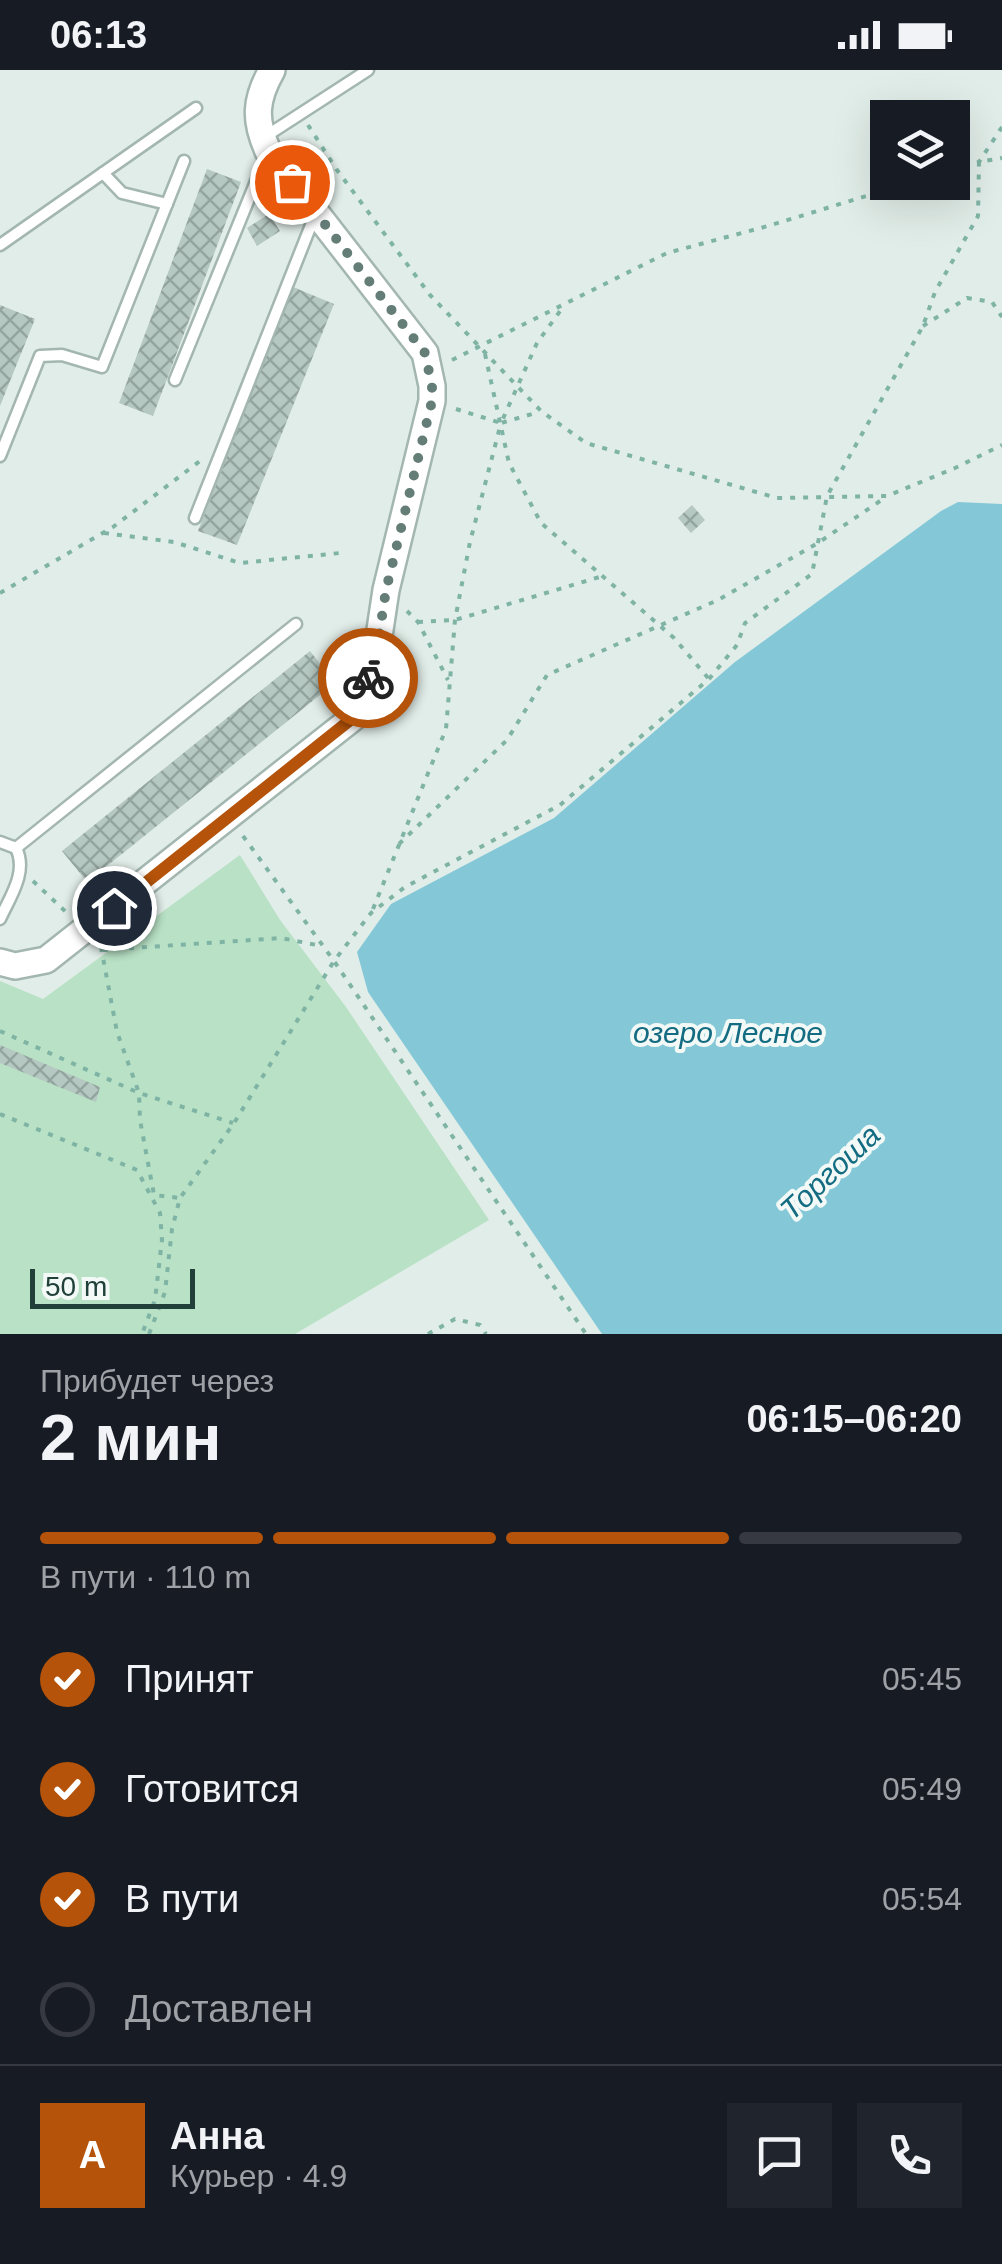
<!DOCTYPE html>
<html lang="ru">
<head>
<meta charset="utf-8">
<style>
	:root { --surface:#171b24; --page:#20242c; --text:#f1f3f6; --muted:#9ea1a6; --line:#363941; --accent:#b45309 }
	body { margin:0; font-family:Helvetica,sans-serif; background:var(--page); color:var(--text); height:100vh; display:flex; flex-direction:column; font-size:38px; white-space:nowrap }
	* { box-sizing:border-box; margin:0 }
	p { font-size:32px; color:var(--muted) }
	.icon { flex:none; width:55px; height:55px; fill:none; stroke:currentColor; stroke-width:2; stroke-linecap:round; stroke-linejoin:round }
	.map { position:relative; height:1264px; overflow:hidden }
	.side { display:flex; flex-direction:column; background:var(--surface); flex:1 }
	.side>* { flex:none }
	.buttons { position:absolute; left:870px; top:30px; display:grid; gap:20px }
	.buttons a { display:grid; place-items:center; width:100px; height:100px; border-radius:0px; background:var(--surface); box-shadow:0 10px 40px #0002; font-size:50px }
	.scale { position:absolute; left:30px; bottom:25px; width:165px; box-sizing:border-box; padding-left:10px; border:5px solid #204039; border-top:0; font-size:28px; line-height:35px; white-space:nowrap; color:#204039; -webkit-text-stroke:8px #f2f9f6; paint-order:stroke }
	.pin { position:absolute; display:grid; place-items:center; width:85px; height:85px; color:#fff; margin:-42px; border:5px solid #fff; border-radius:50%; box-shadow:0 2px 10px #0007 }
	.courier { position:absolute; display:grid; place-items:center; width:100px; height:100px; margin:-50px; border:8px solid #b45309; border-radius:50%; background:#fff; color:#222; box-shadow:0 2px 12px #0007 }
	.headline em { font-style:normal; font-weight:600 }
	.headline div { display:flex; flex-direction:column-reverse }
	.headline { display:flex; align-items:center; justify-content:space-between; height:170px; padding:0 40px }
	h1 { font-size:65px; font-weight:600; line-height:75px }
	.bar { display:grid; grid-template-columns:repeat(4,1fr); gap:15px 10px; align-content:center; height:120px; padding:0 40px }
	.bar i { height:12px; border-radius:8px; background:var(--line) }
	.bar .current { background:var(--accent) }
	.bar p { grid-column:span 4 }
	.line { display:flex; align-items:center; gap:25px; padding:0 40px; border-top:2px solid var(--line) }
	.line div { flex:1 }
	.round { display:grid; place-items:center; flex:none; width:105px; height:105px; border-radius:0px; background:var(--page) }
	ol { padding:0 40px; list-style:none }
	li { display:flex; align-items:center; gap:30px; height:110px }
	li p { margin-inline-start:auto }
	li .icon { padding:10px; border-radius:50%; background:var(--accent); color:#fff; stroke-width:4 }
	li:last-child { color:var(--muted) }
	li i { width:55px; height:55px; border:5px solid var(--line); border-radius:50% }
	.status { display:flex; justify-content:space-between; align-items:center; height:70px; padding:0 50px; background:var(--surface); direction:ltr }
	.status svg { height:28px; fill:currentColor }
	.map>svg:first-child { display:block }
	.grass { fill:#b8e1c5 }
	.water { fill:#84c8d8 }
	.building { fill:url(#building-cross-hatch) }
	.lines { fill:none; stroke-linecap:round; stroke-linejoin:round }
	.service-casing { stroke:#a3b6b0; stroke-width:15 }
	.tertiary-casing { stroke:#a3b6b0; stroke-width:30 }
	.path { stroke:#7fb4a5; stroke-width:4; stroke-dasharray:5 8; stroke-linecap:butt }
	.service { stroke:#fff; stroke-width:10 }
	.tertiary { stroke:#fff; stroke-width:25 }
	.done { stroke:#647d76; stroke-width:10; stroke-dasharray:0 18 }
	.route { stroke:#b45309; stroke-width:12 }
	.labels { text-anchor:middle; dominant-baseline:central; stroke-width:8; stroke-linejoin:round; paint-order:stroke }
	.water-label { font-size:30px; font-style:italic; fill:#146c82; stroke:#f2f9f6 }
</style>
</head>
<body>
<div class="status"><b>06:13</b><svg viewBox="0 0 49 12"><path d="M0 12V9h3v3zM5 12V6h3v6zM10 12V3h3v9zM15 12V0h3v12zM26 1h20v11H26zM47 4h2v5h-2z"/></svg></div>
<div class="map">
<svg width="1002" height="1264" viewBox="0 0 1002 1264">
	<defs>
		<pattern id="building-cross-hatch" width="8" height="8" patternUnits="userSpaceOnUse" patternTransform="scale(2.5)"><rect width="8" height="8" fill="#b6c8c2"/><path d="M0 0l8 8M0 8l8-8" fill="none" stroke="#94a49f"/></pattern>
	</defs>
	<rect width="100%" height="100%" fill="#e1ede8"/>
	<polygon class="grass" points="240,785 280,850 346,937 489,1150 295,1264 0,1264 0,911 43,929"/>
	<polygon class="water" points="958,432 1002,434 1002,1264 602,1264 368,922 357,882 391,834 554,748 735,592 941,441"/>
	<g class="building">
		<polygon points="207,99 241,112 153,346 119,333"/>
		<polygon points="269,144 280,161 257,176 247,158"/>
		<polygon points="293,217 334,234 237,475 198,461"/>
		<polygon points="0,235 35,249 0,336"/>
		<polygon points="692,435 705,450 691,463 678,448"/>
		<polygon points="310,581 335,613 87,812 62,781"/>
		<polygon points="0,975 100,1017 96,1032 0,993"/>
	</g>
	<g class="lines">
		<defs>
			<g id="service">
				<polyline points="263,68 368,0"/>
				<polyline points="103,103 122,123 167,134"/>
				<polyline points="0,175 196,38"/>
				<polyline points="175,310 268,82"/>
				<polyline points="0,386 40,286 62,285 102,297 184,91"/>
				<polyline points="195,448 315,145"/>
				<path d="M0,772L16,778C28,802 10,827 0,849"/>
				<polyline points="16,778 296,554"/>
			</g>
			<path id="tertiary" d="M0,892L15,896L46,890L354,647L376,586L386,520L432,331V316L425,283L268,81C254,50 255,30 272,0"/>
		</defs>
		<use href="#service" class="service-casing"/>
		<use href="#tertiary" class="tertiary-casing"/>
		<g class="path">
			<polyline points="308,55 337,100 430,225 541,341 586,373 777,428 887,426 955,398 1002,375"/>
			<polyline points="952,100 979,92 1002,57"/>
			<polyline points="923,256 967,228 992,232 1002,247"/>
			<polyline points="485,284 509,393 541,453 674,568 709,609"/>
			<polyline points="452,290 667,183 768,156 912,112"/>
			<polyline points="456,339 501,353 537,273 563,237"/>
			<polyline points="104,463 174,472 240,493 340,483"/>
			<polyline points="0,523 113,457 200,391"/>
			<polyline points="407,541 418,552 448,610"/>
			<polyline points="418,552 455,550 603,506"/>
			<polyline points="243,766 334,891 586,1264"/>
			<polyline points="399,774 507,670 547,605 718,530 818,473 886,427"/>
			<polyline points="33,811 66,842"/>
			<polyline points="373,839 446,659 455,550 470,472 501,353 539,342"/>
			<polyline points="101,877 117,962 139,1023 140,1050 154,1125 180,1128"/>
			<polyline points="103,880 281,868 322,876"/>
			<polyline points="0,961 139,1023 233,1053"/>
			<polyline points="0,1044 137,1100 160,1143 162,1170 155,1230 142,1264"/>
			<polyline points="149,1264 165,1222 172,1159 180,1128 234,1053 334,891 371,843 405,817 560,735 709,609 737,575 745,553 812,504 827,426 923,256 935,222 978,146 979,92 1002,88"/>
			<polyline points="428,1264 455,1249 480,1255 486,1264"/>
		</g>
		<use href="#service" class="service"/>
		<use href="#tertiary" class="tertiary"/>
	</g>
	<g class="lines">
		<polyline class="done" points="292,112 425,283 432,316 432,331 386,520 376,586 368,608"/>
		<polyline class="route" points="114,838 354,647 368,608"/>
	</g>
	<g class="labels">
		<g class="water-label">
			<text x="728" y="962">озеро Лесное</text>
			<text transform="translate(830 1102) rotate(-43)">Торгоша</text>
		</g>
	</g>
</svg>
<div class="buttons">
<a><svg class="icon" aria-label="layers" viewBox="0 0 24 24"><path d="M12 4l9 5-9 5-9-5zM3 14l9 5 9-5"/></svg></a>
</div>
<div class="scale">50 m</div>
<div class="pin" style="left:292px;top:112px;background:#ea580c"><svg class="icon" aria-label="bag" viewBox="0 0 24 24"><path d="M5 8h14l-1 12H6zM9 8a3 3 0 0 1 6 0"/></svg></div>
<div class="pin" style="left:114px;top:838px;background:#1f2937"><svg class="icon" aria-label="home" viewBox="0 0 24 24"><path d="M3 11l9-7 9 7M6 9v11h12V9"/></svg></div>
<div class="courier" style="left:368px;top:608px"><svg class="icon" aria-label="bike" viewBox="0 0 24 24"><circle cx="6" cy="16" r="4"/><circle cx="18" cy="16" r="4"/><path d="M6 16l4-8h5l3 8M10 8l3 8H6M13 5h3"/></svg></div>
</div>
<section class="side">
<div class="headline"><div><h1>2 мин</h1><p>Прибудет через</p></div><em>06:15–06:20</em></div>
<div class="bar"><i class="current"></i><i class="current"></i><i class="current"></i><i></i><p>В пути · 110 m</p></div>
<ol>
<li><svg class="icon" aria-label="check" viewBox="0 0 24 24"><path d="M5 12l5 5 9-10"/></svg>Принят<p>05:45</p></li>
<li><svg class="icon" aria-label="check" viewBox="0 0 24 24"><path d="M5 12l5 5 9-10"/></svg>Готовится<p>05:49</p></li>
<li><svg class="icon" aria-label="check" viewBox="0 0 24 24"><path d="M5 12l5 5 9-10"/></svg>В пути<p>05:54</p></li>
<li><i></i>Доставлен</li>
</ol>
<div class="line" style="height:180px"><b class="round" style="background:var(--accent);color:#fff">А</b><div><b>Анна</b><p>Курьер · 4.9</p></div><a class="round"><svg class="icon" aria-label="chat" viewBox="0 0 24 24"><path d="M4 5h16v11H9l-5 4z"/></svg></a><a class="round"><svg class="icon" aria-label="phone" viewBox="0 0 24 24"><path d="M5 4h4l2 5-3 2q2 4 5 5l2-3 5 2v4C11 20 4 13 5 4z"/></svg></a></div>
</section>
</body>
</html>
